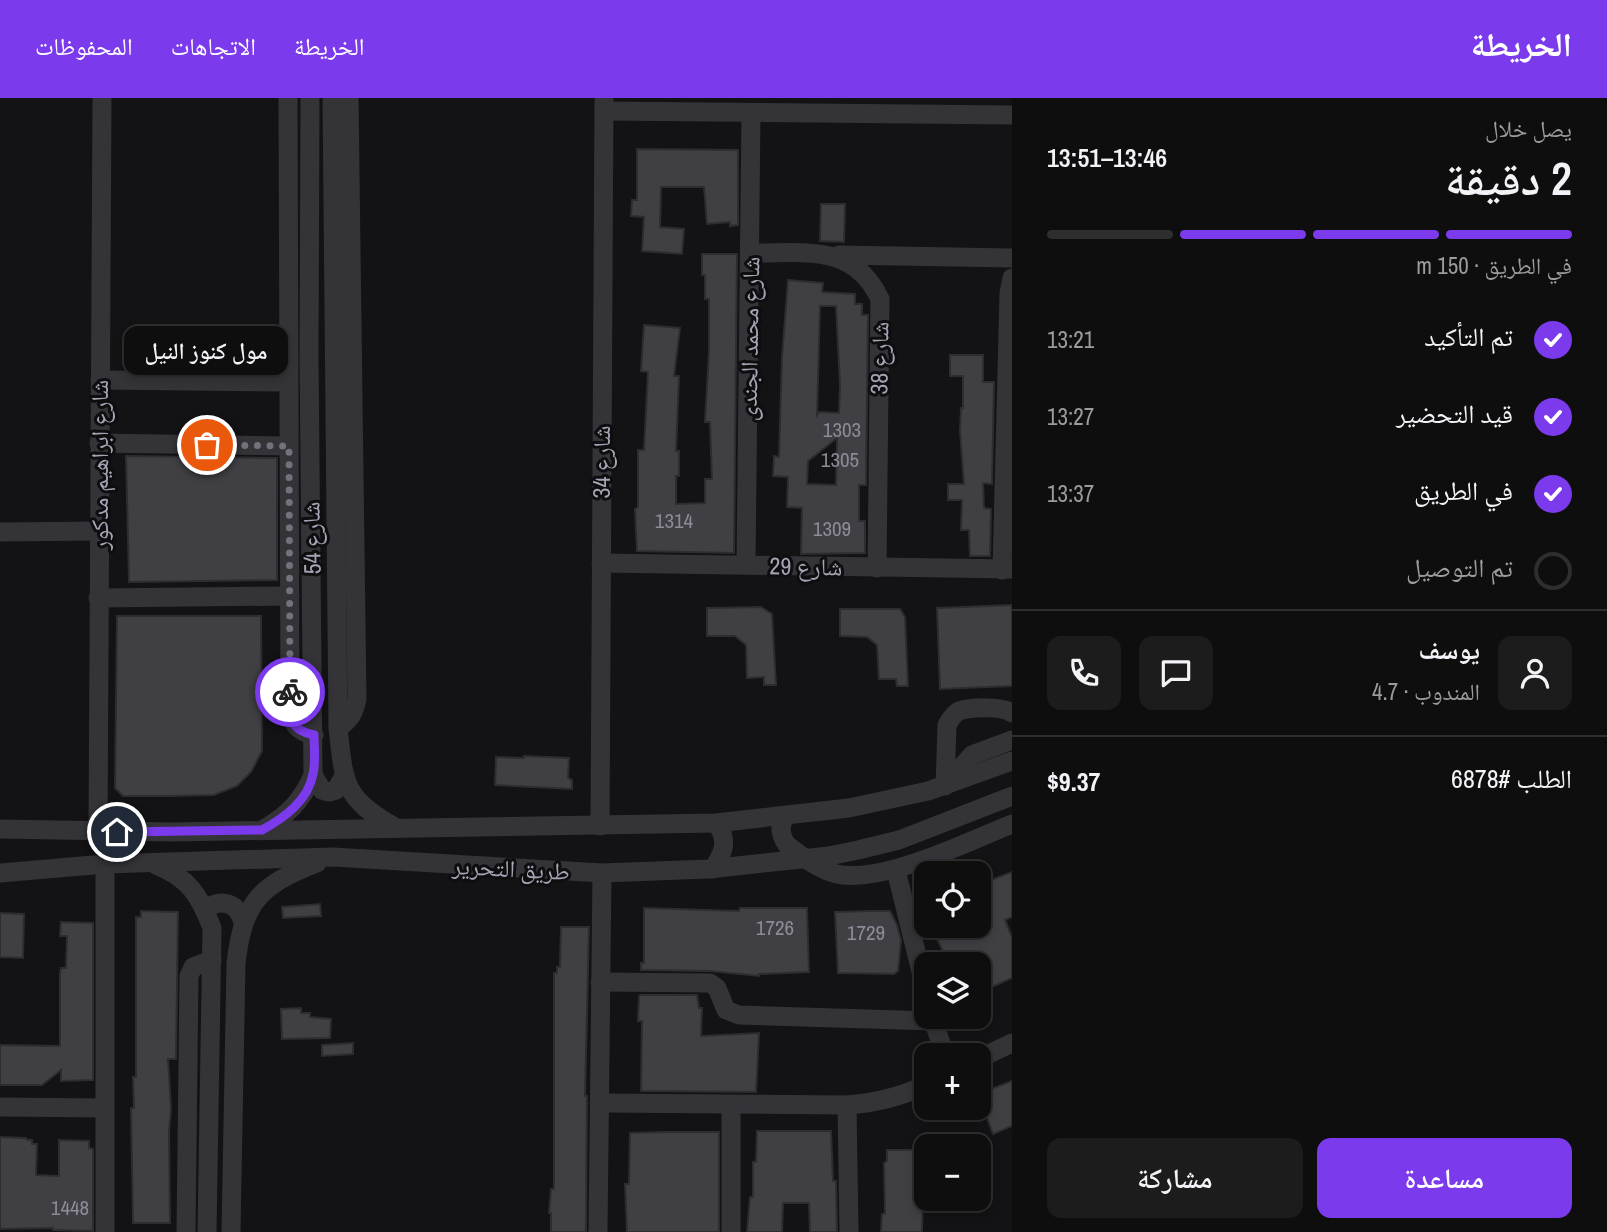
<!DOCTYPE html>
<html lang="ar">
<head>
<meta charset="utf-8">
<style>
	:root { --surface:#0e0e0f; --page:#1c1c1d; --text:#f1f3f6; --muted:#9b9c9e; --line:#2e2e2f; --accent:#7c3aed }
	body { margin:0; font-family:"Archivo Narrow","Noto Naskh Arabic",sans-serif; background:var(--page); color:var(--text); direction:rtl; height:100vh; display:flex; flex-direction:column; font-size:26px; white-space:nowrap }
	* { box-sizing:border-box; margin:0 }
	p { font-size:23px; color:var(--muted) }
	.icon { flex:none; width:38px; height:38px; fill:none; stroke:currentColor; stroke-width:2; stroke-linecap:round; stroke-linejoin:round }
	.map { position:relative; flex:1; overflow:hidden; direction:ltr }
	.sheet { display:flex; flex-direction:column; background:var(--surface); width:595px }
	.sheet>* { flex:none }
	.fabs { position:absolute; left:914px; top:763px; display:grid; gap:14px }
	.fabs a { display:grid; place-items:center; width:77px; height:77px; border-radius:14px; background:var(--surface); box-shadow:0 4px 10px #0003,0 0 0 2px var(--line); font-size:35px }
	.pin { position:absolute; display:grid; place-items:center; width:60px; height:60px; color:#fff; margin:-30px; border:4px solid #fff; border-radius:50%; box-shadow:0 2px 7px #0007 }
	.courier { position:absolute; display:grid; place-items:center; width:70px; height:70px; margin:-35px; border:5px solid #7c3aed; border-radius:50%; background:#fff; color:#222; box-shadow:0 2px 9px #0007 }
	.bubble { position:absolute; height:49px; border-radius:14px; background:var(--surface); box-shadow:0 4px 10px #0003,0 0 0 2px var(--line); font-size:23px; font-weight:600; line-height:49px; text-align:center; direction:rtl }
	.headline em { font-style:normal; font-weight:600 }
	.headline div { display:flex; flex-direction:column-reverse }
	.headline { display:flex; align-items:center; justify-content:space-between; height:119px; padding:0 35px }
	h1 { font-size:46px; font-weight:600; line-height:52px }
	.bar { display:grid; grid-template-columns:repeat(4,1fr); gap:10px 7px; align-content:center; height:84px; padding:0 35px }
	.bar i { height:9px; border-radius:5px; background:var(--line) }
	.bar .selected { background:var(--accent) }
	.bar p { grid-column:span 4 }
	.line { display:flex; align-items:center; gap:18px; padding:0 35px; border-top:2px solid var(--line) }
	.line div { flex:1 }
	.round { display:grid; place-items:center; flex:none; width:74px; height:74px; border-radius:14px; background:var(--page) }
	ol { padding:0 35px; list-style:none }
	li { display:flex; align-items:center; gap:21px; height:77px }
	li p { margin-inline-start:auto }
	li .icon { padding:7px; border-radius:50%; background:var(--accent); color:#fff; stroke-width:4 }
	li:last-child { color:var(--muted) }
	li i { width:38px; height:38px; border:4px solid var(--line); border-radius:50% }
	.primary-button { display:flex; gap:14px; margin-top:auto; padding:14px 35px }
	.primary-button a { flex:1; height:80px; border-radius:14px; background:var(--accent); color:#fff; font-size:28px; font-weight:600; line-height:80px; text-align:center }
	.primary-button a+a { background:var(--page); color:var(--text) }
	header { display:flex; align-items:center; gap:42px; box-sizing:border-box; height:98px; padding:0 35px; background:var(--accent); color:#fff }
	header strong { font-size:33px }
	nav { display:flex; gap:38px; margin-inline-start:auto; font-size:24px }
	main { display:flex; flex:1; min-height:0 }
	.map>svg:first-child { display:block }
	.building { fill:#3f3f44; stroke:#2d2c30; stroke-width:2; fill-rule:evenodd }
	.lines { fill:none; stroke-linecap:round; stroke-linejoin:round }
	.minor { stroke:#343338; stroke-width:19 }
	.done { stroke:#71727c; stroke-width:7; stroke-dasharray:0 12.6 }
	.route { stroke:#7c3aed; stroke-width:9 }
	.labels { text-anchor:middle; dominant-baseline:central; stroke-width:6; stroke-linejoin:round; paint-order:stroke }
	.number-label { font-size:21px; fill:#8b8c98 }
	.street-label { font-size:24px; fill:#a4a5b4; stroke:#0e0d0f }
</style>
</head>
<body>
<header>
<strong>الخريطة</strong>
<nav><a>الخريطة</a><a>الاتجاهات</a><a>المحفوظات</a></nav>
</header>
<main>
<section class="sheet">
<div class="headline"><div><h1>2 دقيقة</h1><p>يصل خلال</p></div><em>13:46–13:51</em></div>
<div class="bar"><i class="selected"></i><i class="selected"></i><i class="selected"></i><i></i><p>في الطريق · 150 m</p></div>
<ol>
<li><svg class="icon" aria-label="check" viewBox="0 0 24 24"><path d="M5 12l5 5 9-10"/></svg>تم التأكيد<p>13:21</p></li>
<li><svg class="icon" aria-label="check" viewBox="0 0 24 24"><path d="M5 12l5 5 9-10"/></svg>قيد التحضير<p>13:27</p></li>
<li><svg class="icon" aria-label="check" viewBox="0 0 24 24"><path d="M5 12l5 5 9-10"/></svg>في الطريق<p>13:37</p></li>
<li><i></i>تم التوصيل</li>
</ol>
<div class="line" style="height:126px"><a class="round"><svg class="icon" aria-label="person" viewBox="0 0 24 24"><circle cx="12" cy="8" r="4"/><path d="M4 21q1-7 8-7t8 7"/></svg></a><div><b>يوسف</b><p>المندوب · 4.7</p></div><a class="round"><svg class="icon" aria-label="chat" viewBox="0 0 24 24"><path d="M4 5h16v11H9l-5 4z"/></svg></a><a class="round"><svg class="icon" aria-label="phone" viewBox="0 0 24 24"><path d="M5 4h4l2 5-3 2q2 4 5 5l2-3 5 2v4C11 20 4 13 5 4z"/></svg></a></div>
<div class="line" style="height:91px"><div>الطلب #6878</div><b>$9.37</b></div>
<div class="primary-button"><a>مساعدة</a><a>مشاركة</a></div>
</section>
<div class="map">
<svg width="1012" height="1134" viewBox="0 0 1012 1134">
	<rect width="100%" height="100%" fill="#131214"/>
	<g class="building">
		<polygon points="637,51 738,52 738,127 730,128 730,124 707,126 704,89 661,89 660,129 684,131 682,156 642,153 644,119 631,118 632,102 637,102"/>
		<polygon points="821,106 845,106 844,144 820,143"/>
		<polygon points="702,156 737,156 734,455 637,453 635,411 638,409 638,352 644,352 648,274 641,273 644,227 680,230 674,278 679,278 676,353 679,353 679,378 676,378 676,406 705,405 705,381 712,381 710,324 705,324 709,253 709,201 705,201 705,177 702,177"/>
		<path d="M788,182L823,185L822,194L855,196V206H862V217H868L866,387H859V423H865V455L801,456L802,410L787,409L788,379L773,378L774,358L779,359L782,259ZM820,208H836L840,287L839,315L819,314L817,317ZM837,340L836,387L807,386L808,363Z"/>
		<polygon points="950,257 983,257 983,284 994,284 992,386 983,385 984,410 991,411 990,458 970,458 969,432 961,432 962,402 948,402 948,386 964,386 960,333 961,310 963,310 963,278 950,278"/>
		<polygon points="126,358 277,360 277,482 129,484"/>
		<polygon points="1012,507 1012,588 940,591 937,510"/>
		<polygon points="761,509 772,516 776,587 764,587 764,579 747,580 746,547 735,538 707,538 707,510"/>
		<polygon points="840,511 900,511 905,519 908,588 897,588 896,581 879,581 877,547 867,539 840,538"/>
		<polygon points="117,518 261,518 262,653 251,674 237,688 214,697 169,698 123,698 115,690"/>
		<polygon points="524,658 569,660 568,680 572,682 572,691 495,687 496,659 524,660"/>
		<polygon points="1012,774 1012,819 1005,822 1012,839 1012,880 978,895 978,866 949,866 931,828 978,828 978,787"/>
		<polygon points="320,806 321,818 283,820 282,809"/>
		<polygon points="644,810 739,813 740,810 807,810 809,874 759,876 759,878 710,873 641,872 641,865 644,865"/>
		<polygon points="141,813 178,814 176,961 168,961 171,1011 169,1033 170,1125 133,1125 131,1010 134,1010 133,979 136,979 136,819 141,819"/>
		<polygon points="871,813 890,813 897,827 901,842 898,873 894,876 838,875 835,814"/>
		<polygon points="0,815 24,816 23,860 0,859"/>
		<polygon points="61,824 93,825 93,982 61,983 61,972 42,987 0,987 0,947 60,948 60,875 61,870 66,870 67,838 60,838"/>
		<polygon points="561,829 589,829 585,998 587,998 586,1134 551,1134 551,1115 549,1115 551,1091 554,1091 554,875 557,875 557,869 560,869"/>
		<polygon points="641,897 697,897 699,910 702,910 701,938 759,935 756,994 641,993 642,923 638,923 639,898"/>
		<polygon points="301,910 301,915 310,915 310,919 331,921 330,940 282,941 281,911"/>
		<polygon points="353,945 353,956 322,958 322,947"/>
		<polygon points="1012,983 1012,1028 993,1036 978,996"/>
		<polygon points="757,1033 831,1033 833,1083 836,1083 837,1134 810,1134 809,1105 783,1105 782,1134 747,1134 750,1099 753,1099 753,1064 756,1064"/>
		<polygon points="665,1034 719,1034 719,1134 627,1134 625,1086 629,1086 630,1035"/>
		<polygon points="0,1039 26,1040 27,1042 32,1042 32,1046 37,1046 36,1077 59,1078 59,1042 89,1043 89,1050 93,1051 93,1133 53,1132 53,1130 0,1131"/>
		<polygon points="887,1052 924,1052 922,1134 881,1134 882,1116 885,1116 884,1065 887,1063"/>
	</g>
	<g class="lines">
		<g class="minor">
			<path d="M288,0L290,609C292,627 297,633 314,637"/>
			<path d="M332,0L338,630C344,684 343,701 395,729"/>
			<polyline points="604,13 1012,17"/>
			<path d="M750,155C804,156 853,144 880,201L877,470"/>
			<polyline points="839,157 1012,160"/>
			<polyline points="100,282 288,284"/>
			<polyline points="99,345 289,348"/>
			<polyline points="0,434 99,433"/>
			<polyline points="601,465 1012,471"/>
			<polyline points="746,467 751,15"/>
			<polyline points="1002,472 1009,195 1012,180"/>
			<polyline points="98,500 290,498"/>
			<path d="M338,630C350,622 354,616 357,601L349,0"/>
			<polyline points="313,677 322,692 329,694 336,692 344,678"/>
			<polyline points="945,687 972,657 1012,642"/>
			<path d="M945,688L947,627C950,622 953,616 959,613C971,609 1002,608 1012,615"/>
			<path d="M787,717C778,726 780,737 787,747C801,757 816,770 833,775C877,789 969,743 1012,726"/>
			<polyline points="600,728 604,0"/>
			<polyline points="0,731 172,734 716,725 849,710 928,693 1012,663"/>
			<path d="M262,732C287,718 302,703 313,677L309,260L310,0"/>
			<polyline points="98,734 102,0"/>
			<polyline points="105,766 105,1134"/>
			<path d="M156,767C188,779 200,798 212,830L207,1134"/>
			<path d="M713,771C724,754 729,742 716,725"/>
			<polyline points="896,772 926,894"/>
			<polyline points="0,775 105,766 333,759 602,775 709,771 829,758 858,752 899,742 1012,698"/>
			<path d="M205,811C221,800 238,804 243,825"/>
			<polyline points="600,884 710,885 717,890 726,912 739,917 933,923"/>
			<polyline points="932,919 945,957"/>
			<polyline points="978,961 1012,945"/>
			<path d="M599,1005L847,1007C876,1005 900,999 926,987"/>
			<polyline points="847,1007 849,1134"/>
			<polyline points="0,1009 104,1010"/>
			<polyline points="186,1134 189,878 193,869 212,862"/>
			<path d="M231,1134L236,865C243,804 260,787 317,765"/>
			<polyline points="598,1134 602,775"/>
			<polyline points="731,1134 731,1006"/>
		</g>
	</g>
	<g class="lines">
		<polyline class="done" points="207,347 289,348 290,594"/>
		<path class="route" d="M117,734L262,732C284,720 308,703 313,676C316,664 314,649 314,637C287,631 290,618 290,594"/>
	</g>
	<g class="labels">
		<g class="number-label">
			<text x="842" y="331">1303</text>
			<text x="840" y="361">1305</text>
			<text x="674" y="422">1314</text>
			<text x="832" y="430">1309</text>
			<text x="775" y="829">1726</text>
			<text x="866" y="834">1729</text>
			<text x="70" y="1109">1448</text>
		</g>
		<g class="street-label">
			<text transform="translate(749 241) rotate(-89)">شارع محمد الجندى</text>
			<text transform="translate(879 260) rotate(-89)">شارع 38</text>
			<text transform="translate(601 364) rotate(-90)">شارع 34</text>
			<text transform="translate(99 367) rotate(-90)">شارع ابراهيم مدكور</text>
			<text transform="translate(311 440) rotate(-91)">شارع 54</text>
			<text transform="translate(806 468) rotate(1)">شارع 29</text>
			<text transform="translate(511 770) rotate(3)">طريق التحرير</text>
		</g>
	</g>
</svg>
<div class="fabs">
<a><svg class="icon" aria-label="locate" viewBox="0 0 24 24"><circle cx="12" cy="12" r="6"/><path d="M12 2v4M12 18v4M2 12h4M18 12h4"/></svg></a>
<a><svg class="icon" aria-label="layers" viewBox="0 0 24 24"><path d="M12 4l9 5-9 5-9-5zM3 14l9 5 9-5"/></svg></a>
<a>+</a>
<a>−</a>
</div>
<div class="pin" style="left:207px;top:347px;background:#ea580c"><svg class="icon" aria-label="bag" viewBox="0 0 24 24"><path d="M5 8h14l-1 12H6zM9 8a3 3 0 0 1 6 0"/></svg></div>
<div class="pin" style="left:117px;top:734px;background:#1f2937"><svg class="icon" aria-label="home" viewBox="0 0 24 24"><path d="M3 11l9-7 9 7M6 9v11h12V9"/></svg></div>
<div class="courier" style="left:290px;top:594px"><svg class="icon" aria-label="bike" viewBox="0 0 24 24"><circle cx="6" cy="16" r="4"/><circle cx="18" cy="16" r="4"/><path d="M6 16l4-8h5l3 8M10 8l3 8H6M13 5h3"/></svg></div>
<div class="bubble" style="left:124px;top:228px;width:164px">مول كنوز النيل</div>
</div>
</main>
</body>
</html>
